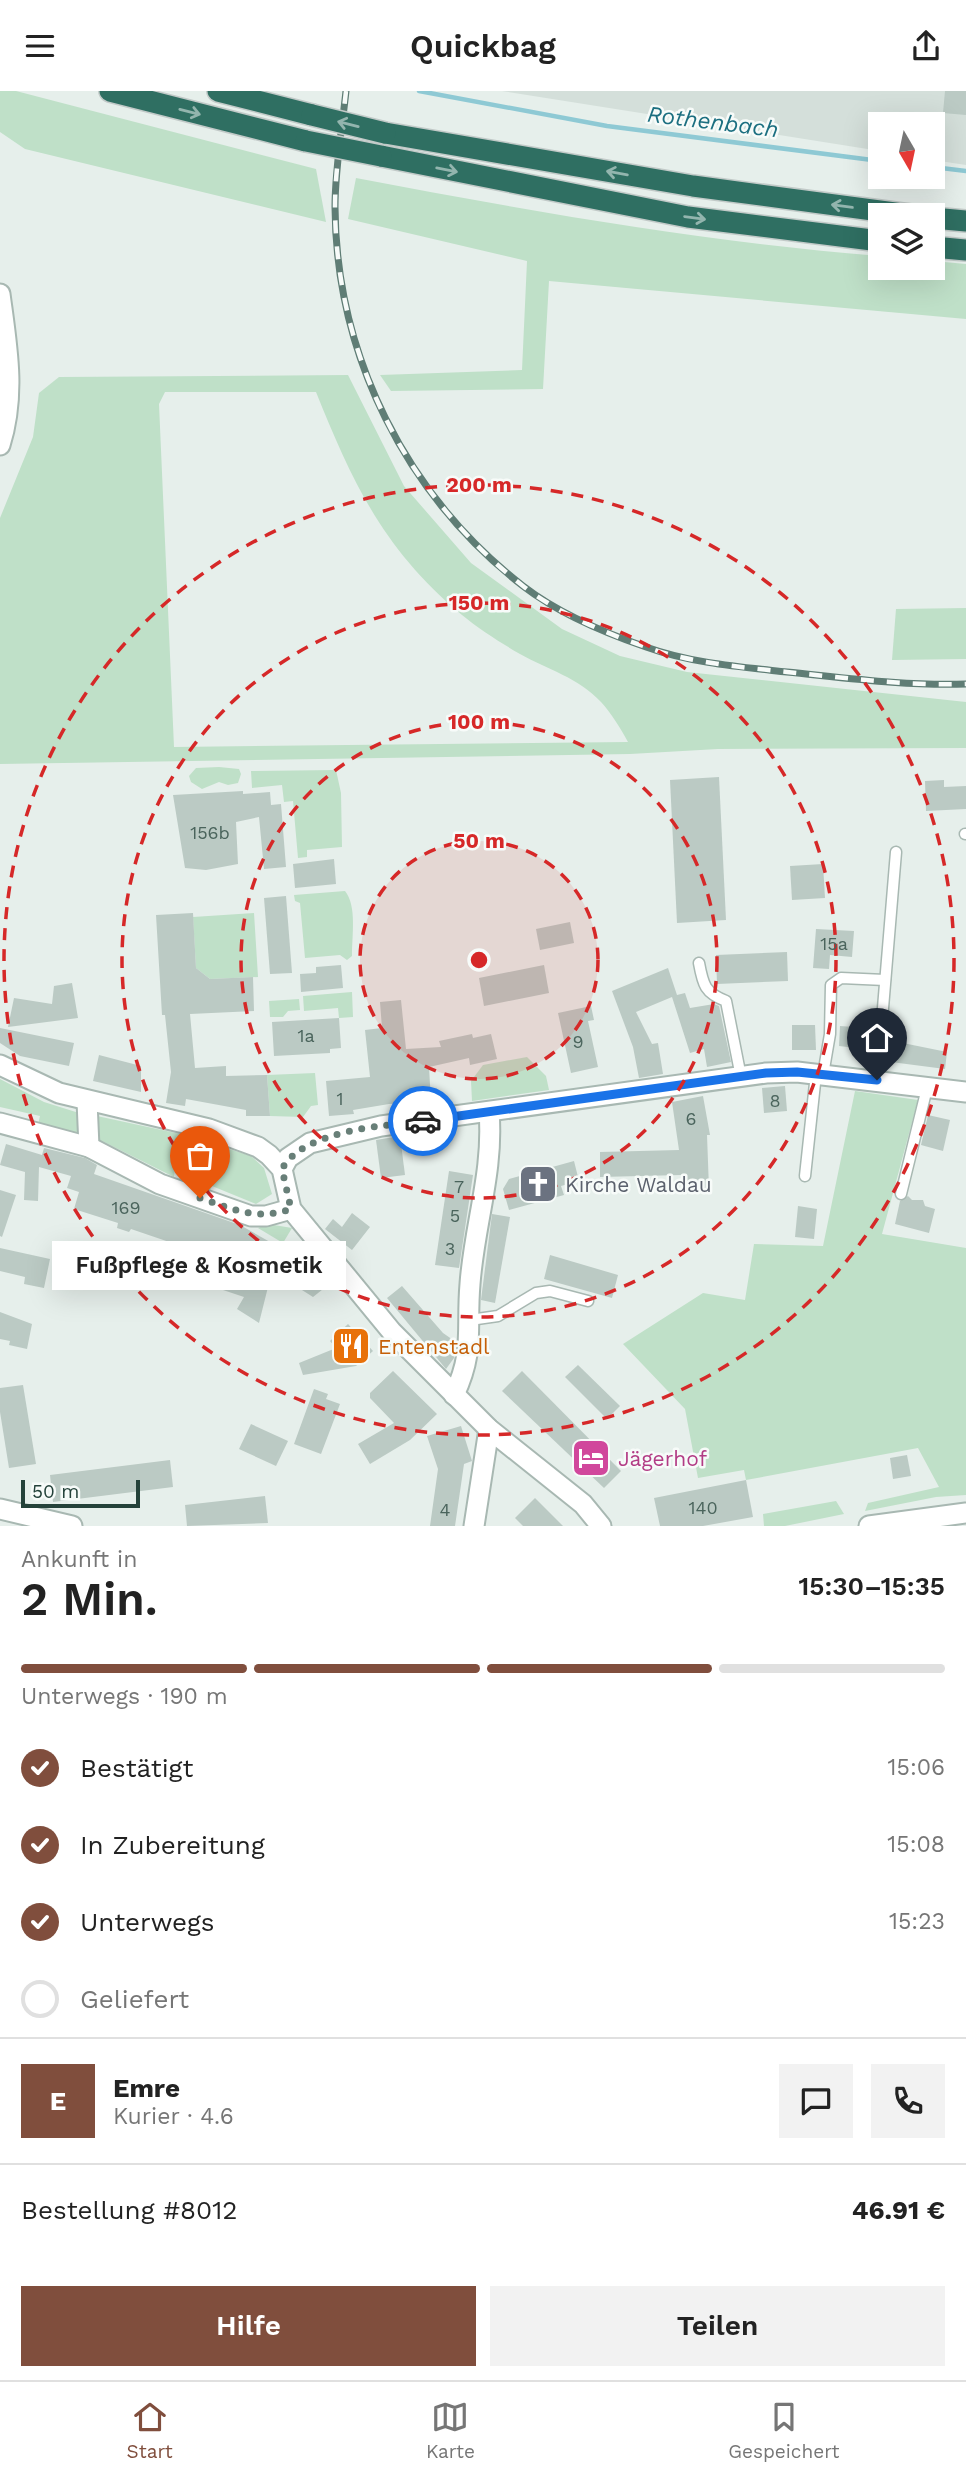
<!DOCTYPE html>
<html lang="de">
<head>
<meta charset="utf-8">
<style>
	:root { --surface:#fff; --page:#f2f2f2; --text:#222; --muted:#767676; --line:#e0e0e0; --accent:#804e3d }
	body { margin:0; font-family:"Work Sans",sans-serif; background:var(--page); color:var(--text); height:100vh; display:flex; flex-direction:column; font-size:26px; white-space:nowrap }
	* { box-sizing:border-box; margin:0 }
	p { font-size:23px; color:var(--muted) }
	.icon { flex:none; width:38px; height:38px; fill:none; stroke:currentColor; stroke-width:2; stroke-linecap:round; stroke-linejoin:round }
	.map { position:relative; height:1435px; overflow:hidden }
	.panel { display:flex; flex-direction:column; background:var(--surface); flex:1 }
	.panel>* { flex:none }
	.needle { width:46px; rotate:171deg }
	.controls { position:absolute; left:868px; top:21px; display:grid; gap:14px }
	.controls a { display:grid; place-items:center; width:77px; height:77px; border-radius:0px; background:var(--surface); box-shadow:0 7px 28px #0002; font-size:35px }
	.scale { position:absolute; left:21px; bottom:18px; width:119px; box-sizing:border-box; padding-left:7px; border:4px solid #24423a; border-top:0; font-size:19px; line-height:24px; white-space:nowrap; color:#24423a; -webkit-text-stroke:5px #f7fbf9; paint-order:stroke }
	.pin { position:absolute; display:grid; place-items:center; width:60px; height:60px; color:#fff; margin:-72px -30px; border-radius:50% 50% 50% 0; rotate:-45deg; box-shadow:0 0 7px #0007 }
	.pin .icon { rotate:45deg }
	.courier { position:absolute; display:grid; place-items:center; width:70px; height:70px; margin:-35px; border:5px solid #1a73e8; border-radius:50%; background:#fff; color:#222; box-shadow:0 2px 9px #0007 }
	.bubble { position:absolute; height:49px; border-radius:0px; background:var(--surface); box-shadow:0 7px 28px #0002; font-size:23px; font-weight:600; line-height:49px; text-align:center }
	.summary em { font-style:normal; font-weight:600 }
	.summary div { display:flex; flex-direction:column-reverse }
	.summary { display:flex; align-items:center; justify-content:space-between; height:119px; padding:0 21px }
	h1 { font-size:46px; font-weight:600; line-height:52px }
	.bar { display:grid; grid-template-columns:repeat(4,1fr); gap:10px 7px; align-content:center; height:84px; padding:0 21px }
	.bar i { height:9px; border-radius:5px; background:var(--line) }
	.bar .selected { background:var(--accent) }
	.bar p { grid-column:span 4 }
	.line { display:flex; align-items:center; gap:18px; padding:0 21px; border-top:2px solid var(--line) }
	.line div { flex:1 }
	.round { display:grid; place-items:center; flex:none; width:74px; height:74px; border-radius:0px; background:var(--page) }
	ol { padding:0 21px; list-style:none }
	li { display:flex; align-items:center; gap:21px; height:77px }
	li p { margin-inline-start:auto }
	li .icon { padding:7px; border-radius:50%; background:var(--accent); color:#fff; stroke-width:4 }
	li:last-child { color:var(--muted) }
	li i { width:38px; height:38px; border:4px solid var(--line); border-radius:50% }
	.action { display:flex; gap:14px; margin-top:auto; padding:14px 21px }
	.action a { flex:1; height:80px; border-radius:0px; background:var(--accent); color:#fff; font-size:28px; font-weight:600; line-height:80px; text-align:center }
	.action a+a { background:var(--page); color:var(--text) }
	header { display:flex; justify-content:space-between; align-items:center; height:91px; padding:0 21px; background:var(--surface); font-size:32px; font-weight:600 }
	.tab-bar { display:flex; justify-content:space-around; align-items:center; height:98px; border-top:2px solid var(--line); background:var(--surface); font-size:19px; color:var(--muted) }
	.tab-bar a { display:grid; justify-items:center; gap:4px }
	.tab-bar .selected { color:var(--accent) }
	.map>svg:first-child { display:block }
	.built { fill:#d4dfda }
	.green { fill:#bfe0c8; fill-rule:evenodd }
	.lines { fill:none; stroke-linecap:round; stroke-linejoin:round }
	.stream { stroke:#8ec9d4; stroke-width:4.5 }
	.building { fill:#bbcac4 }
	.service-casing { stroke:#a8b8b2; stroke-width:13 }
	.minor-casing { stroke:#a8b8b2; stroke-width:23 }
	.motorway-casing { stroke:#c2cac8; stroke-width:24 }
	.service { stroke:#fff; stroke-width:10 }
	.minor { stroke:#fff; stroke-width:19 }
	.motorway { stroke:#2f6f62; stroke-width:21 }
	.rail-casing { stroke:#5f7d75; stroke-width:7 }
	.rail { stroke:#f7fbf9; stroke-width:4.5; stroke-dasharray:13; stroke-linecap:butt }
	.motorway-bridge-casing { stroke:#c2cac8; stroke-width:24; stroke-linecap:butt }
	.motorway-bridge { stroke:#2f6f62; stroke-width:21 }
	.oneway { stroke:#93b5ae }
	.done { stroke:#687f78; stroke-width:7; stroke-dasharray:0 12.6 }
	.route { stroke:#1a73e8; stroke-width:9 }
	.ring { fill:none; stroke:#d62828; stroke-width:3.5; stroke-dasharray:12 9 }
	.labels { text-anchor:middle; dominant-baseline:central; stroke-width:5; stroke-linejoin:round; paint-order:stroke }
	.number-label { font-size:18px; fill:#4a645c }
	.worship-label { font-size:21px; fill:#5b616d; stroke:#f7fbf9; text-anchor:start }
	.food-label { font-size:21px; fill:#c56008; stroke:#f7fbf9; text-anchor:start }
	.hotel-label { font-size:21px; fill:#b23c85; stroke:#f7fbf9; text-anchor:start }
	.water-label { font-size:23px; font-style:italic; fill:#1c6f80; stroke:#f7fbf9 }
	.centre { fill:#d62828; stroke:#f7fbf9; stroke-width:3.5 }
	.ring-label { font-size:21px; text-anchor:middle; font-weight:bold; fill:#d62828; stroke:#f7fbf9; stroke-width:5; stroke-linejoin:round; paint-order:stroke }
</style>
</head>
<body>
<header><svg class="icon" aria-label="menu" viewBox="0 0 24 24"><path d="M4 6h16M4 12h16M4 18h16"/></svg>Quickbag<svg class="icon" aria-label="share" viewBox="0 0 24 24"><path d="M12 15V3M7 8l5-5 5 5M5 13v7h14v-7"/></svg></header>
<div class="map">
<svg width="966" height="1435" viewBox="0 0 966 1435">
	<rect width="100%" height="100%" fill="#e6efeb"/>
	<polygon class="built" points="502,0 966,0 966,74 933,69 933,33 880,33 880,60"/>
	<g class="green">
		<polygon points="0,0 16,0 316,78 326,131 25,58 0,41"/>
		<path d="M356,87C530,120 704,151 880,165V177H933V170L966,173V228L549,190L543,298L391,300L380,284L522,279L527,170L348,128Z"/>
		<path d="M348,284L404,395L471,472L562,538L620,565L687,581L966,611V657L718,658L630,663L0,673V427L33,346L39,302L59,286ZM165,301H316C353,393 384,459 462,524C479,538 501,552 520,563C547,578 579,587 601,611C611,622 621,638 628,651L174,656L159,313Z"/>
		<polygon points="966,517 966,568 892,569 896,518"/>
		<polygon points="219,676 239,678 241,683 238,692 228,694 219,691 202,698 191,691 189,685 196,677"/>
		<polygon points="336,679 341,702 342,756 307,759 307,766 298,767 293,710 284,711 282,694 252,697 251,680"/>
		<path d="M345,800C357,815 352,844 352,865L347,869L340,864L305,867L300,812L295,810L294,804Z"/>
		<polygon points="254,822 258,886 210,888 196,877 193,826"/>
		<polygon points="352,901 353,926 339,927 338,917 304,920 303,905"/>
		<polygon points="299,908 300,919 288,920 283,926 270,926 269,910"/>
		<polygon points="527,966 546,985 549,999 472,1010 471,990 483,974"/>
		<polygon points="315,982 318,1014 311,1015 303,1026 270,1025 267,984"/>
		<polygon points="0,988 44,1011 79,1022 80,1046 37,1038 40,1025 0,1016"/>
		<polygon points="855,1000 918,1009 882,1143 966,1157 966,1404 936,1406 865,1420 868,1412 939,1396 918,1357 746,1389 744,1379 698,1387 685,1318 623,1253 703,1202 745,1209 754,1153 823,1155"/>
		<polygon points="97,1025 185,1044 180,1066 176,1066 174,1086 102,1050 100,1054"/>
		<polygon points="192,1046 251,1065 264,1077 272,1103 256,1113 212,1095 210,1099 179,1088 181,1080 185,1080"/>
		<polygon points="268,1133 292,1137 283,1152 258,1137"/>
		<polygon points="836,1410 844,1423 785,1435 764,1435 763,1423"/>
	</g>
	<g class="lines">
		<g class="stream">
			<polyline points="419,0 607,35 880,70"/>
			<polyline points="933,76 966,80"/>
		</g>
	</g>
	<g class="building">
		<polygon points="945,0 966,0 966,24 943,22"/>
		<polygon points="719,686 726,829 677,832 670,689"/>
		<polygon points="944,689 944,696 966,695 966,718 926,720 925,690"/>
		<polygon points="243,700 243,703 270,701 271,714 281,713 286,776 264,778 259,726 236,731 238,773 206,779 185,777 173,704"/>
		<polygon points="334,768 336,793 295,797 293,773"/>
		<polygon points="823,773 825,807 792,809 790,775"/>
		<polygon points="286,805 292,882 270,883 264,807"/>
		<polygon points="193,822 196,877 210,888 253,886 254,920 190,923 195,977 226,975 226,985 267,984 270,1025 246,1025 246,1019 186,1008 185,1015 166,1012 171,981 165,924 162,924 156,824"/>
		<polygon points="570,831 574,852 540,859 536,838"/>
		<polygon points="816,838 854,840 852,866 830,864 829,878 813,877"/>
		<polygon points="787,861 788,890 717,893 716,864"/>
		<polygon points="341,874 343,897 301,901 300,883 316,882 316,876"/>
		<polygon points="544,874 549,902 484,915 479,887"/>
		<polygon points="668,877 677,904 685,902 690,917 714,913 719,915 731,971 707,976 704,958 690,962 672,906 636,921 652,953 658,952 663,983 639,987 633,956 612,900"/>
		<polygon points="72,892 78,927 8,936 14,907 52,913 54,895"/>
		<polygon points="401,909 406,958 441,956 439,950 472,943 473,947 491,943 497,968 470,974 469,967 429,976 431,1011 389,1013 353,1019 354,1023 329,1025 326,990 370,986 365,939 382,937 380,911"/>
		<polygon points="591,915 594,929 588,930 598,976 571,982 558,922"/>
		<polygon points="339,927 341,957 330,958 330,962 274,965 272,931"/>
		<polygon points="792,934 815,934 816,959 792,959"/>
		<polygon points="840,935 867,937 865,958 839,955"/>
		<polygon points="0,937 74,952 69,975 20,965 0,952"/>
		<polygon points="893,950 947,961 945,978 891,971"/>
		<polygon points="99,964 141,975 141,1001 93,990"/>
		<polygon points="785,995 787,1020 764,1022 762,997"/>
		<polygon points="703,1005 710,1044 707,1044 709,1098 681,1099 681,1084 600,1086 600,1061 679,1059 672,1011"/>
		<polygon points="928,1024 950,1029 943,1060 921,1054"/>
		<polygon points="400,1045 405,1084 381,1087 376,1049"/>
		<polygon points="6,1053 42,1064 44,1057 85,1067 97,1074 94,1083 240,1134 320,1179 332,1191 313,1206 272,1180 259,1232 237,1218 244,1206 217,1197 228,1165 200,1157 194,1175 173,1168 178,1154 131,1138 129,1141 117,1137 118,1132 74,1118 79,1101 67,1097 71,1085 39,1076 38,1110 24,1109 25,1081 0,1074"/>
		<polygon points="574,1070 579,1090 561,1095 564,1104 509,1119 503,1098 509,1088"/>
		<polygon points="449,1080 473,1084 459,1177 435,1174"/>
		<polygon points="0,1099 16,1104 2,1146 0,1145"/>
		<polygon points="908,1105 912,1109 923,1109 925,1115 935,1118 929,1142 895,1133 900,1110"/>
		<polygon points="798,1115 817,1118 814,1148 795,1146"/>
		<polygon points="352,1122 370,1136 352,1159 325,1138 333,1128 342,1136"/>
		<polygon points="492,1123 510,1126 495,1212 481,1209"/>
		<polygon points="0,1157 50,1168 44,1197 24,1193 25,1186 0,1180"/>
		<polygon points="550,1164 618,1184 612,1207 544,1188"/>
		<polygon points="402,1195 443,1242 456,1251 454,1267 446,1278 387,1207"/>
		<polygon points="0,1221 32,1233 27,1258 9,1254 10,1250 0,1248"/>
		<polygon points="348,1233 373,1260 356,1275 303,1284 299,1272 336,1257 330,1250"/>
		<polygon points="578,1274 620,1315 607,1328 565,1286"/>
		<polygon points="393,1280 437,1323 410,1349 370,1373 358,1353 394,1332 370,1307 370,1302"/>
		<polygon points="522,1280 621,1380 604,1397 502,1300"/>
		<polygon points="23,1294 36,1373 9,1377 0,1321 0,1297"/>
		<polygon points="314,1298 328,1303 326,1308 340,1313 321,1363 294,1353"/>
		<polygon points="251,1333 288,1350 276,1375 239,1358"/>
		<polygon points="461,1335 472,1370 464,1373 455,1435 430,1435 438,1378 427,1345"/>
		<polygon points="907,1364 911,1385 893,1388 890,1367"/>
		<polygon points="170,1369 173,1396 53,1411 50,1384"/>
		<polygon points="746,1389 753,1426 703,1435 660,1435 654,1407"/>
		<polygon points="265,1405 268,1432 187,1435 185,1414"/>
		<polygon points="535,1407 563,1435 523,1435 515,1427"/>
	</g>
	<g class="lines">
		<defs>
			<g id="service">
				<polyline points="965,743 966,743"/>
				<path d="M699,872C703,894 705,902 726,910L741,986"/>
				<polyline points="823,984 830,943 831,894 841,887 885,889"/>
				<polyline points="877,989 896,761"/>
				<polyline points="805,1085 816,983"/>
				<polyline points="901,1103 927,997"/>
				<polyline points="470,1229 498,1225 536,1202 550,1200 588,1210"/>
			</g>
			<g id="minor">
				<path d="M0,203C7,255 16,303 0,354"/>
				<polyline points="0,974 59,1002 209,1038 258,1056 269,1064 282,1078 291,1118 392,1241 489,1338 583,1413 601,1435"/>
				<polyline points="87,1010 89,1056"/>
				<polyline points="0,1032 89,1056 160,1093 251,1125 266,1125 291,1118"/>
				<polyline points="282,1078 288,1067 310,1052 381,1035 766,982 797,981 966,1001"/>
				<path d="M454,1304C475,1260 466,1238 470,1193C474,1135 494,1080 489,1021"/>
				<polyline points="0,1418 72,1435"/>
				<polyline points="474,1435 489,1338"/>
				<polyline points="869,1435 966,1422"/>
			</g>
			<g id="motorway">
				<polyline points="110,0 306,50"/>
				<polyline points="218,0 312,24"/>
				<polyline points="385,42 693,95 910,124"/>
				<polyline points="381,65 688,126 880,150"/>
				<polyline points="933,127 966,130"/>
				<polyline points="933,156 966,159"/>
			</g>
		</defs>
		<use href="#service" class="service-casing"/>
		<use href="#minor" class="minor-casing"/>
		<use href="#motorway" class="motorway-casing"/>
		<use href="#service" class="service"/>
		<use href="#minor" class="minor"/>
		<use href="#motorway" class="motorway"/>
		<defs>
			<path id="rail" d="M346,0C342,38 335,78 335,116C336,265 406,404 523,495C558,522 605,542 646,556C690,572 741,576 787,581C847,587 906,595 966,593"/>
		</defs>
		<use href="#rail" class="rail-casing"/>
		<use href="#rail" class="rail"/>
		<defs>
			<g id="motorway-bridge">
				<polyline points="312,24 385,42"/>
				<polyline points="306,50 381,65"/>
			</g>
		</defs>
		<use href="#motorway-bridge" class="motorway-bridge-casing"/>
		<use href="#motorway-bridge" class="motorway-bridge"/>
	</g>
	<defs><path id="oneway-shaft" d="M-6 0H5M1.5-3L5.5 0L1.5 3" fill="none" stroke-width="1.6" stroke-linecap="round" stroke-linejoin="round" transform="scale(1.75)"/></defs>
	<g class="oneway">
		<use href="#oneway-shaft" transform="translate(190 21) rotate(14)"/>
		<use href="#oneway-shaft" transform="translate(348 33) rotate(-166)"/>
		<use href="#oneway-shaft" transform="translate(447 79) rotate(11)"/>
		<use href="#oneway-shaft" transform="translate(617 82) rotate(-170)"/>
		<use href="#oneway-shaft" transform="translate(842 115) rotate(-172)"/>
		<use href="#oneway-shaft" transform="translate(695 127) rotate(8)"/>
	</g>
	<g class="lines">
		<path class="done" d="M200,1107C232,1118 257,1130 291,1118L282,1078C304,1039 382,1035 423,1030"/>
		<polyline class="route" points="423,1030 766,982 797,981 877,989"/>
	</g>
	<circle cx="479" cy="869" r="119" fill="#d62828" fill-opacity=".12"/>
	<g class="ring">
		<circle cx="479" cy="869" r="119"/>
		<circle cx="479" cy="869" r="238"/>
		<circle cx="479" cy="869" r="357"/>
		<circle cx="479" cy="869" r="475"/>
	</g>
	<defs>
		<symbol id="church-square" viewBox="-11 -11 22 22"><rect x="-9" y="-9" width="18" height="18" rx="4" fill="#6b7280" stroke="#f7fbf9"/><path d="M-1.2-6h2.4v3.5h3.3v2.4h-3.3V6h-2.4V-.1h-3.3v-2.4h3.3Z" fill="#fff"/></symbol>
		<symbol id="restaurant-square" viewBox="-11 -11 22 22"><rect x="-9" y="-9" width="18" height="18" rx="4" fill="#e8710a" stroke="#f7fbf9"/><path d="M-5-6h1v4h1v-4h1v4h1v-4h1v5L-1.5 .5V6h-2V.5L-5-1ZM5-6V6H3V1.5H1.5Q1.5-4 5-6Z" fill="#fff"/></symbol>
		<symbol id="hotel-square" viewBox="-11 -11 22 22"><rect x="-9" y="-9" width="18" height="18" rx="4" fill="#d1479c" stroke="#f7fbf9"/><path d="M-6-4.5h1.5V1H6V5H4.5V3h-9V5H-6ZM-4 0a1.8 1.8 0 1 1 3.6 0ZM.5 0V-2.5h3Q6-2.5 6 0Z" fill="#fff"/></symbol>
	</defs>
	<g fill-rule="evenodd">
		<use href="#church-square" x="516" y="1071" width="44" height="44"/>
		<use href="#restaurant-square" x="329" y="1233" width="44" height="44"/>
		<use href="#hotel-square" x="569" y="1345" width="44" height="44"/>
	</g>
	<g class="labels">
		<g class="number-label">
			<text x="210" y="741">156b</text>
			<text x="834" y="852">15a</text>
			<text x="306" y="944">1a</text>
			<text x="578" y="950">9</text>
			<text x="340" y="1007">1</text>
			<text x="775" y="1009">8</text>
			<text x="691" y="1027">6</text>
			<text x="459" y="1095">7</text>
			<text x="126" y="1116">169</text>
			<text x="455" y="1124">5</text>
			<text x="450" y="1157">3</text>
			<text x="703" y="1416">140</text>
			<text x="445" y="1418">4</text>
		</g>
		<g class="worship-label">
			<text x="565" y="1093">Kirche Waldau</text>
		</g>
		<g class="food-label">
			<text x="378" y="1255">Entenstadl</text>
		</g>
		<g class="hotel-label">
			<text x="618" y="1367">Jägerhof</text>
		</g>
		<g class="water-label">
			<text transform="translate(713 31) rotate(7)">Rothenbach</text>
		</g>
	</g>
	<circle cx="479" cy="869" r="10" class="centre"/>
	<g class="ring-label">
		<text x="479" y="401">200 m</text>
		<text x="479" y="519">150 m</text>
		<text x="479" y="638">100 m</text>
		<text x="479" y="757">50 m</text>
	</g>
</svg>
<div class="controls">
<a><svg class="needle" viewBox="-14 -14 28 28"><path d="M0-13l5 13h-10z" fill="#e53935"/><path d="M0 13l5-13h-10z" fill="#767676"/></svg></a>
<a><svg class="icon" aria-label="layers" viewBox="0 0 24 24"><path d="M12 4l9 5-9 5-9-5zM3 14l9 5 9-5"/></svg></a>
</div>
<div class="scale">50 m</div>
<div class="pin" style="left:200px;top:1107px;background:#ea580c"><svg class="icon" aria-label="bag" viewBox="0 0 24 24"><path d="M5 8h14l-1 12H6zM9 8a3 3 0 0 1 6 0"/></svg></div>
<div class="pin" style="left:877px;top:989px;background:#1f2937"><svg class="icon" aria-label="home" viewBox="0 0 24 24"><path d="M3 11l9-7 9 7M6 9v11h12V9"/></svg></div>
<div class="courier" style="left:423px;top:1030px"><svg class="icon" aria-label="car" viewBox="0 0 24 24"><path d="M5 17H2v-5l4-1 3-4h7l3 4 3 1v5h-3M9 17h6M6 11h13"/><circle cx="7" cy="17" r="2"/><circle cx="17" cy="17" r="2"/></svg></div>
<div class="bubble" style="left:52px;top:1150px;width:294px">Fußpflege &amp; Kosmetik</div>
</div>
<section class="panel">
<div class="summary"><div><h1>2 Min.</h1><p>Ankunft in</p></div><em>15:30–15:35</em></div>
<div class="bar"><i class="selected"></i><i class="selected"></i><i class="selected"></i><i></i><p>Unterwegs · 190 m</p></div>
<ol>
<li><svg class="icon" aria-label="check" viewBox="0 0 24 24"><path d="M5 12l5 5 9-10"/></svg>Bestätigt<p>15:06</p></li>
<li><svg class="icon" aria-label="check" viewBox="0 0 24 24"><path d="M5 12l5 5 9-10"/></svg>In Zubereitung<p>15:08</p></li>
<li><svg class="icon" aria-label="check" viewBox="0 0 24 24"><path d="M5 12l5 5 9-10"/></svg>Unterwegs<p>15:23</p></li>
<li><i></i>Geliefert</li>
</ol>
<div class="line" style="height:126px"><b class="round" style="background:var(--accent);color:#fff">E</b><div><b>Emre</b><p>Kurier · 4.6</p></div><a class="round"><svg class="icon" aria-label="chat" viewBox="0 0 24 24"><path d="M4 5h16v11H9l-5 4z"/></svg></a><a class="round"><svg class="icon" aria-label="phone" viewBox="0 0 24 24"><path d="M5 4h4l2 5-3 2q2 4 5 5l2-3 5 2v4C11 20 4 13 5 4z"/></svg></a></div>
<div class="line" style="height:91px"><div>Bestellung #8012</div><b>46.91 €</b></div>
<div class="action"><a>Hilfe</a><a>Teilen</a></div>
</section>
<nav class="tab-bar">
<a class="selected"><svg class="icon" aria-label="home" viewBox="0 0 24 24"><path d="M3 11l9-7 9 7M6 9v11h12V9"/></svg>Start</a>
<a><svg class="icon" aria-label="map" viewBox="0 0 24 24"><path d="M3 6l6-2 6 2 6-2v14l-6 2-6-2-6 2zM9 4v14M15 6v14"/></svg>Karte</a>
<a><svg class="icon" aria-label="saved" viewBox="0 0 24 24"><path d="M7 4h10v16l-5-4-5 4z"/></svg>Gespeichert</a>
</nav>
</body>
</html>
